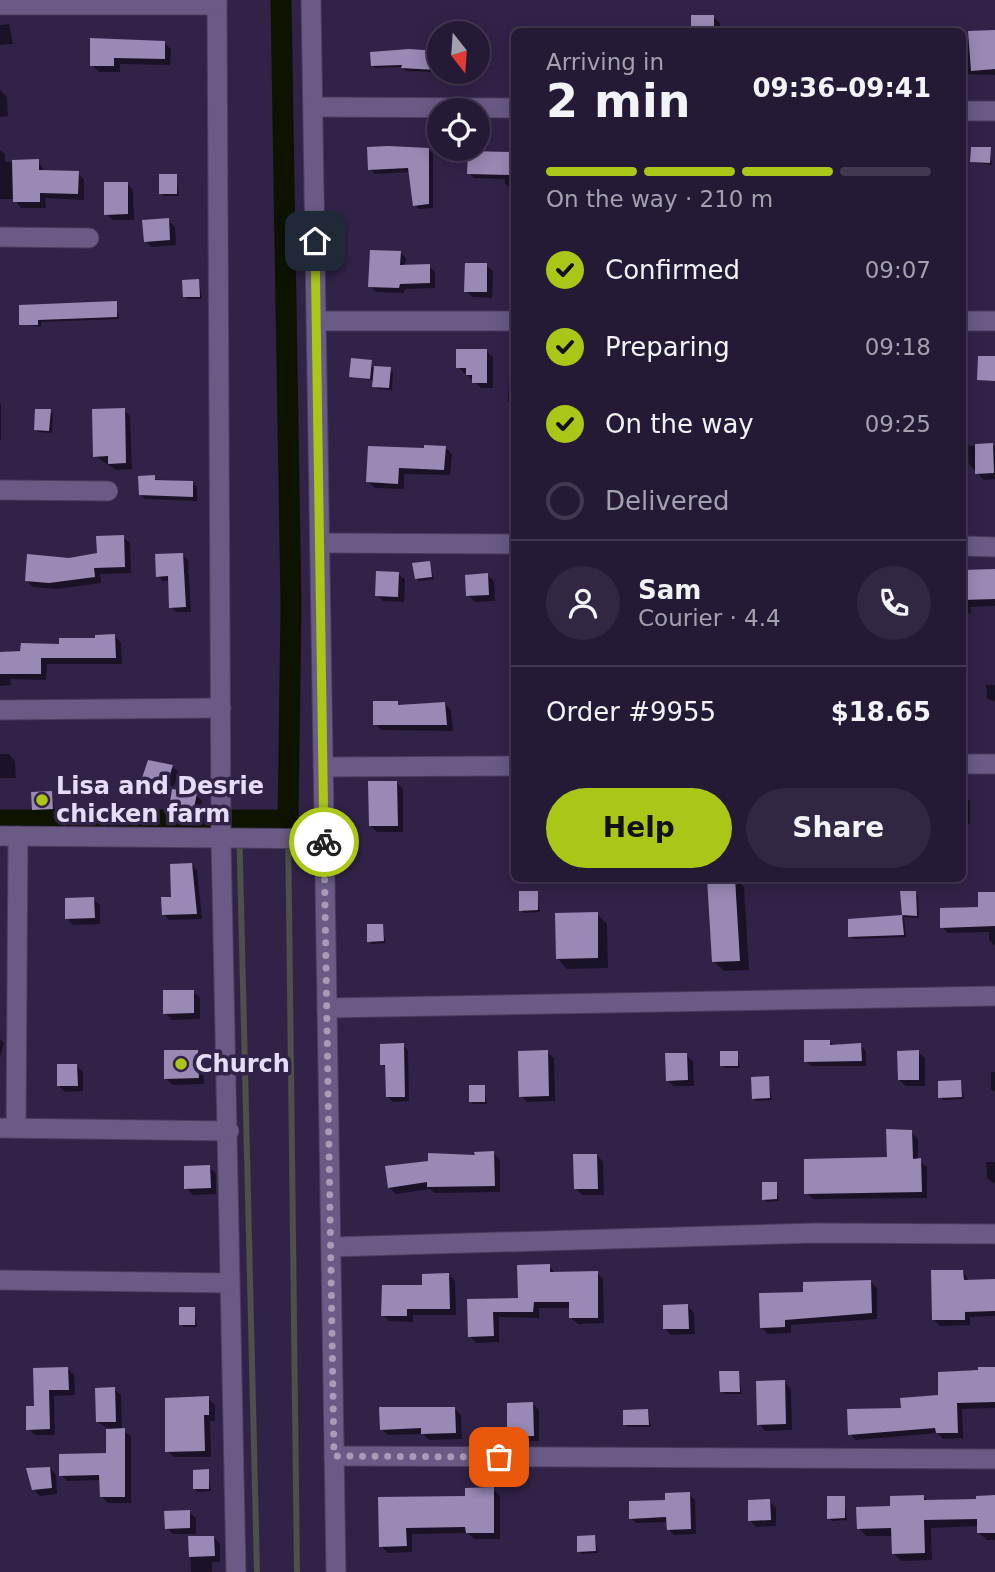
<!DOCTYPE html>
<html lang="en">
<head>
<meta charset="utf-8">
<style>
	:root { --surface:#251a36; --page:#312742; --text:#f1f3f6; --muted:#a3a1ad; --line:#423851; --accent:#aac718 }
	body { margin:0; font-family:"DejaVu Sans",sans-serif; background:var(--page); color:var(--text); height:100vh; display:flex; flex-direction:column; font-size:26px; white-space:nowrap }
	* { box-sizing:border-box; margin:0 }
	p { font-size:23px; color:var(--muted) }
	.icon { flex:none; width:38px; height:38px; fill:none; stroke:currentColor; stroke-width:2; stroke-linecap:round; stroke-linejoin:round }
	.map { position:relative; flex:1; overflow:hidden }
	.panel { position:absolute; left:511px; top:28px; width:455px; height:854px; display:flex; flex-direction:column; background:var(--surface); border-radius:10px; box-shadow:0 4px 18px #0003,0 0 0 2px var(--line) }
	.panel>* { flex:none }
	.needle { width:46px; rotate:163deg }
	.fabs { position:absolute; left:427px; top:21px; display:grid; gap:14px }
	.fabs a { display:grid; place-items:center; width:63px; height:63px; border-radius:50%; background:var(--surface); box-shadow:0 4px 18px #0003,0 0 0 2px var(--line); font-size:35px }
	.pin { position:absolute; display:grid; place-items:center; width:60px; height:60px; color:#fff; margin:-30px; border-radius:14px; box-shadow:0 4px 10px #0006 }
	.courier { position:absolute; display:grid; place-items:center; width:70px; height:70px; margin:-35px; border:5px solid #aac718; border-radius:50%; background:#fff; color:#222; box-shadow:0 2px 9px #0007 }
	.head em { font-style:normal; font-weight:800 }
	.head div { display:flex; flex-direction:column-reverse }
	.head { display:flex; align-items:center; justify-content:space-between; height:119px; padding:0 35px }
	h1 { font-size:46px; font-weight:800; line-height:52px }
	.bar { display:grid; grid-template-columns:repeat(4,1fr); gap:10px 7px; align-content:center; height:84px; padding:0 35px }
	.bar i { height:9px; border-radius:5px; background:var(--line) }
	.bar .current { background:var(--accent) }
	.bar p { grid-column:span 4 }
	.line { display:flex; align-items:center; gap:18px; padding:0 35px; border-top:2px solid var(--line) }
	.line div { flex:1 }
	.round { display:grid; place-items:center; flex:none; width:74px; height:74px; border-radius:37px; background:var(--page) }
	ol { padding:0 35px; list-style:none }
	li { display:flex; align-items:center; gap:21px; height:77px }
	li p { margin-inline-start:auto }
	li .icon { padding:7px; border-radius:50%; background:var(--accent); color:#111; stroke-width:4 }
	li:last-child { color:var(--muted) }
	li i { width:38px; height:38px; border:4px solid var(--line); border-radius:50% }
	.button { display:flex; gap:14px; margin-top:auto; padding:14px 35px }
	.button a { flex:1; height:80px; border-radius:42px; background:var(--accent); color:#111; font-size:28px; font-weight:800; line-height:80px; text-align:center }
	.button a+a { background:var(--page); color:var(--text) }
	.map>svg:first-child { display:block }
	.shadow { fill:#0007 }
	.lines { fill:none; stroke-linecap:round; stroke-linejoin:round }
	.stream { stroke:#4e504a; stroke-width:6 }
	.canal { stroke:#0e1300; stroke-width:21 }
	.building { fill:#9889b5 }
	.street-casing { stroke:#4b3d5d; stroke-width:21 }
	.street { stroke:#695b85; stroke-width:19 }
	.done { stroke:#a69cb8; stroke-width:7; stroke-dasharray:0 12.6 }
	.route { stroke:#aac718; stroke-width:9 }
	.poi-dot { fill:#aac718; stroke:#312348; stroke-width:2.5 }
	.labels { text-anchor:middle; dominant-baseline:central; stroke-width:7; stroke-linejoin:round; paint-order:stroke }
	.poi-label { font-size:24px; font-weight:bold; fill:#e5ddf5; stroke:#312348; text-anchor:start }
</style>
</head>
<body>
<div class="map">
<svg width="995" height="1572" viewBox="0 0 995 1572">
	<rect width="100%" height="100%" fill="#312348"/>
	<g class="shadow">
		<polygon points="713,17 720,23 720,32 693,32"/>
		<polygon points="9,24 13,44 0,45 0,25"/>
		<polygon points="995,32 995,75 962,74 962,39"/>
		<polygon points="512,37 514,37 514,58 513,57"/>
		<polygon points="92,40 164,43 171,49 170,65 120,64 120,72 99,72 92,65"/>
		<polygon points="437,53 439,72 406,71 402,67 375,68 372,66"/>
		<polygon points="0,90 7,97 8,116 0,117"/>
		<polygon points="990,149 992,165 972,162"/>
		<polygon points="0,150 5,154 5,162 38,161 45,172 78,173 84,180 84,200 45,198 46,208 21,208 14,199 0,199"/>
		<polygon points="429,150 433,154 433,208 419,209 414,205 410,172 375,174 370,169"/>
		<polygon points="514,152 514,190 505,184 505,179 474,178 469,173 469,153"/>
		<polygon points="176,175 179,196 164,196 161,193"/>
		<polygon points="127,183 133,190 134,220 113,220 106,214"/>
		<polygon points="168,220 175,227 176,245 152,247 145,241"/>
		<polygon points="400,252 406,258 405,266 429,266 435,272 435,288 405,289 404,293 376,292 370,286"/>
		<polygon points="486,265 493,271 492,298 472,297 466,291"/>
		<polygon points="199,281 202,299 187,299 185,296"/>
		<polygon points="116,303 119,319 41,322 41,327 21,324 20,306"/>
		<polygon points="486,351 493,357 493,388 481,388 458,367"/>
		<polygon points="371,362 373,368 393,372 392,390 377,389 374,381 351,376"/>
		<polygon points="509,380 514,380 514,407 508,401"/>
		<polygon points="0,404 1,405 1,440 0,440"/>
		<polygon points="124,410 130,416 132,469 116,470 95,456"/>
		<polygon points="50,411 53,414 52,433 38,432 36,429"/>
		<polygon points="992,445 995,447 995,479 984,480 969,464 968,446"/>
		<polygon points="445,447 452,454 450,475 404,474 404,489 375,488 368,481 425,450"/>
		<polygon points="512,475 514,475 514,501 512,499"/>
		<polygon points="139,478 192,482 197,487 197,501 145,499 140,494"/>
		<polygon points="123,537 130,543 131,573 100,574 101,583 57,589 33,587 26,580 69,559 99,555"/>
		<polygon points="182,555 188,560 191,612 176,612 171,607 170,581 163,581 158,576"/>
		<polygon points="429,563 434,579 419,581 416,578"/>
		<polygon points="995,571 995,606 970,607 971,613 962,614 962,588"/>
		<polygon points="398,574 405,580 404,602 383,601 377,595"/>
		<polygon points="488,575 494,582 495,601 475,602 468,595"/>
		<polygon points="115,636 121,643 122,664 47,664 46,680 10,679 11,685 0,686 0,653"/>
		<polygon points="986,685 995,685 995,701 987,699"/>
		<polygon points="397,703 400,707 445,704 451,710 453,731 381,730 375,724"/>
		<polygon points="0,754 9,754 15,761 16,778 0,778"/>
		<polygon points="172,766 179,773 174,786 150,784 144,777"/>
		<polygon points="396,782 403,789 403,832 377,832 371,826"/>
		<polygon points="52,793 55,811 36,812 34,809"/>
		<polygon points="962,794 970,801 970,824 967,824 966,850 962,850"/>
		<polygon points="196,795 202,801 199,819 177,815 171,809"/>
		<polygon points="192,865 197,870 202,919 169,920 164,915"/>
		<polygon points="736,878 744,887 749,970 724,971 714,962 709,879"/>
		<polygon points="537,893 540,912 524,913 521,910"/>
		<polygon points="902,893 918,895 919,918 904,917 906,937 853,939 850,936 849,920 904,917"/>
		<polygon points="995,894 995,946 989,940 989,932 948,933 942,927 980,909"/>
		<polygon points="93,899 100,905 100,924 73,925 67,918"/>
		<polygon points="597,914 607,924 608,968 567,969 557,958"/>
		<polygon points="382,926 386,943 372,944 369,941"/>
		<polygon points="193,991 200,998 200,1019 172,1020 165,1013"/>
		<polygon points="0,1039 4,1043 0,1057"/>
		<polygon points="829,1041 834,1046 860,1045 866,1051 866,1066 811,1066 806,1061"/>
		<polygon points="403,1045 408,1050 409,1101 393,1102 387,1096 387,1069 382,1064"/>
		<polygon points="198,1051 204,1058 204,1084 173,1085 166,1079"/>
		<polygon points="547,1052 554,1058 555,1101 527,1102 521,1096"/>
		<polygon points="737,1052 740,1068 725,1068 722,1065"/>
		<polygon points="918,1052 925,1058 925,1086 906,1086 899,1080"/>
		<polygon points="686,1055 693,1061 694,1086 674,1086 667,1080"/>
		<polygon points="76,1065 83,1072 83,1091 65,1092 59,1086"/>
		<polygon points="991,1072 995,1072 995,1092 991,1089"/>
		<polygon points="768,1078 772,1100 756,1101 753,1098"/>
		<polygon points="961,1082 964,1099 943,1100 940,1097"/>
		<polygon points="484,1086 487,1104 473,1104 471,1101"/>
		<polygon points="911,1132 918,1139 918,1160 927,1167 927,1198 813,1199 806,1193 889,1159"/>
		<polygon points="493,1153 500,1160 500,1192 435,1193 430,1189 396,1194 389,1187"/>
		<polygon points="597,1155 603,1162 604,1195 582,1195 576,1189"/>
		<polygon points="986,1162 995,1162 995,1184 987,1178"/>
		<polygon points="209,1167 216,1174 216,1194 193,1195 186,1188"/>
		<polygon points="776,1184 779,1201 767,1202 764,1199"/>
		<polygon points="549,1266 556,1274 597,1273 603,1279 604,1323 578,1324 571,1318 571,1308 539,1308 539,1318 499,1317 499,1342 476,1343 470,1336 469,1301 519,1299"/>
		<polygon points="963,1271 969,1281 995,1281 995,1316 970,1317 970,1325 940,1326 934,1320"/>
		<polygon points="449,1275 455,1281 456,1315 413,1315 413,1322 389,1321 383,1315"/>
		<polygon points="870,1281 877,1288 877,1319 791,1325 791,1333 768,1334 761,1327 805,1293"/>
		<polygon points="688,1306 694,1313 695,1334 671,1335 665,1329"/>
		<polygon points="194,1308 197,1327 184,1327 181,1324"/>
		<polygon points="68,1369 74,1375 75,1395 54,1396 55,1435 35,1435 28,1429 36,1408 35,1370"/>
		<polygon points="995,1369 995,1408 962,1409 963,1438 943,1439 938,1433 856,1440 850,1434 940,1396"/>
		<polygon points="738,1372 742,1394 725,1394 722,1392"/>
		<polygon points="784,1382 791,1389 792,1430 765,1431 759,1424"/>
		<polygon points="114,1389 121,1395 122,1430 131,1436 131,1503 108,1503 102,1497 101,1480 67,1481 61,1475 108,1454 108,1428 97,1422"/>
		<polygon points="208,1398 215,1405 215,1421 210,1421 211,1457 174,1457 167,1451"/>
		<polygon points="533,1404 539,1410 539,1441 516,1442 509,1435"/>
		<polygon points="455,1409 461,1415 462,1439 429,1440 423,1434 388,1435 381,1429"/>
		<polygon points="648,1411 651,1427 628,1427 625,1425"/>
		<polygon points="50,1468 56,1475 57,1494 40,1496 33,1489"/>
		<polygon points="208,1471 211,1491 198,1492 195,1489"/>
		<polygon points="493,1489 500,1496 500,1539 474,1539 468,1533 412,1534 412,1552 388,1553 381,1546 380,1498 467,1498"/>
		<polygon points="689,1494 695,1500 696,1534 674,1535 668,1529 668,1522 636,1523 631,1518"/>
		<polygon points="923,1496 928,1501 978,1501 995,1497 995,1540 987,1540 979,1533 979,1526 931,1528 932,1560 901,1561 893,1553 893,1536 866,1536 859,1528 892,1508"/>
		<polygon points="844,1497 847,1520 832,1521 829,1518"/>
		<polygon points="769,1501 776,1508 776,1526 756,1527 750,1520"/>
		<polygon points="189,1512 196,1518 196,1534 173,1534 167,1528"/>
		<polygon points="214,1537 220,1544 220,1562 212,1562 212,1572 191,1572 190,1538"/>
		<polygon points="595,1537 598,1553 582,1554 579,1551"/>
	</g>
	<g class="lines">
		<g class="stream">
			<polyline points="239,820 257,1572"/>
			<polyline points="288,820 297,1572"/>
		</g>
		<polyline class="canal" points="0,820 288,820 291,607 281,0"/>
	</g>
	<g class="building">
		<rect x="691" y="15" width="23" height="17"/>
		<polygon points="995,30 995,69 971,71 968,31"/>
		<polygon points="90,38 165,41 165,59 114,58 114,66 90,66"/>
		<polygon points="409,49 438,51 437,70 401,68 402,65 371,66 370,52"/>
		<polygon points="388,146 429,148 429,204 413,206 408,168 368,170 367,147"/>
		<polygon points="971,147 991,147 990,163 970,162"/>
		<polygon points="468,151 514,152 514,175 467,174"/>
		<polygon points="39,159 39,170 79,171 78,194 40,193 40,202 13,202 12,160"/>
		<rect x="159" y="174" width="18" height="20"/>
		<polygon points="104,182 128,182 128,214 104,215"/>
		<polygon points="169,218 170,240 144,242 142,220"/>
		<polygon points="370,250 401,251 400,265 430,264 430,283 400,284 399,288 368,287"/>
		<polygon points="465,263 487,263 487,292 464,292"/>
		<polygon points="199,279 200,297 183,297 182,280"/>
		<polygon points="117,301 117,317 38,320 38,325 19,325 19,305"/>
		<polygon points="456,349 487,349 487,383 472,383 472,375 466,375 466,368 456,368"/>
		<polygon points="978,356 995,356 995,381 977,380"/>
		<polygon points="351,358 372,360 370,379 349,377"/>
		<polygon points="374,366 391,367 389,388 372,387"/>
		<polygon points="125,408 126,463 108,464 108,456 93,457 92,409"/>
		<polygon points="35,409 51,409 49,431 34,430"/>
		<polygon points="993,443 994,473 975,474 975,444"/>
		<polygon points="424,445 446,446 444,470 399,468 398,484 366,482 368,446 424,448"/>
		<polygon points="155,475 155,480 193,481 193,497 139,495 138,476"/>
		<polygon points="124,535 125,567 94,568 95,577 49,583 25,581 27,554 69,558 97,553 96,536"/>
		<polygon points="183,553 186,607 169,608 168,576 156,577 155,554"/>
		<polygon points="430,561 432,577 415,579 412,563"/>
		<polygon points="995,569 995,599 962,600 962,570"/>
		<polygon points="376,571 399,572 398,597 375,596"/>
		<polygon points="488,573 489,595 466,596 465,575"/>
		<polygon points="115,634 116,658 41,658 41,674 0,674 0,652 20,651 21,643 59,644 59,638 95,638 95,635"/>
		<polygon points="373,701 398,701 398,705 445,702 447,725 373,725"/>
		<polygon points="148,760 173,765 168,781 142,778"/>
		<polygon points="368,781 397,781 398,826 369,826"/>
		<polygon points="172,789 197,793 193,813 169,809"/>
		<polygon points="52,791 53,809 32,810 31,792"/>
		<polygon points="192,863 197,914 162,915 161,897 171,897 170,864"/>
		<polygon points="707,878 735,878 740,961 712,962"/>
		<polygon points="519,891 538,891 538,910 519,911"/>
		<polygon points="900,891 916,891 917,916 902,915"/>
		<polygon points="978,892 995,892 995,926 940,928 940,908 978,907"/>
		<polygon points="94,897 95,918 65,919 65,898"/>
		<polygon points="598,912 598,958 556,959 555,913"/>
		<polygon points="902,915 904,935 848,937 848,919"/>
		<polygon points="367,924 383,924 384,941 367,942"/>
		<polygon points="163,990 194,990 194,1013 163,1014"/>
		<polygon points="804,1040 830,1040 830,1045 861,1043 862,1061 804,1062"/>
		<polygon points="404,1043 405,1097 386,1097 385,1065 380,1065 380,1044"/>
		<polygon points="164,1050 198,1050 199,1078 164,1079"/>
		<polygon points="548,1050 549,1096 519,1097 518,1051"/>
		<polygon points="919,1050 919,1080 898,1080 897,1051"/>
		<rect x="720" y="1051" width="18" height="15"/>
		<polygon points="665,1053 687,1053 688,1080 666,1081"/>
		<polygon points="57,1064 77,1064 78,1086 57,1086"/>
		<polygon points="769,1076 770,1098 752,1099 751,1077"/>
		<polygon points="961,1080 962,1097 938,1098 938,1081"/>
		<rect x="469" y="1085" width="16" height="17"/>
		<polygon points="886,1129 912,1130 913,1159 921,1158 922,1192 804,1194 804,1159 887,1157"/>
		<polygon points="494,1151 495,1186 427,1187 427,1182 388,1188 385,1166 428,1161 428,1153 475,1155 474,1152"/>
		<polygon points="573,1154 597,1154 598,1189 574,1189"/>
		<polygon points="210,1165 211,1188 184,1189 184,1166"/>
		<polygon points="762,1182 777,1182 777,1199 762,1200"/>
		<polygon points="550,1264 550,1272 598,1271 598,1318 569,1318 569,1302 534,1302 533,1312 493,1312 494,1336 468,1337 467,1299 518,1298 517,1265"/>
		<polygon points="931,1270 963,1270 964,1280 995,1279 995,1311 965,1312 965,1320 932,1320"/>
		<polygon points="449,1273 450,1309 407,1309 407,1316 381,1316 382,1285 422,1285 422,1274"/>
		<polygon points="871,1280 872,1313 785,1320 785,1327 760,1328 759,1293 803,1292 803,1282"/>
		<polygon points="688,1304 689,1329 663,1329 663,1305"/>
		<rect x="179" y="1307" width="16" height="18"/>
		<polygon points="68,1367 69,1390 49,1390 50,1429 26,1430 26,1406 34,1406 33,1368"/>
		<polygon points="978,1367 995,1367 995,1402 957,1403 958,1433 936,1433 935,1428 848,1435 847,1409 901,1408 900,1398 938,1395 938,1372 978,1370"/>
		<polygon points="719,1371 739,1371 740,1392 720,1392"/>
		<polygon points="785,1380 786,1424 757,1425 756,1381"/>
		<polygon points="115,1387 116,1422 96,1422 95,1388"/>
		<polygon points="209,1396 209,1415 204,1415 205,1451 165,1452 165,1398"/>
		<polygon points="533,1402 534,1436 507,1436 507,1403"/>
		<polygon points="379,1407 455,1407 456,1433 421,1434 421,1428 380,1430"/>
		<polygon points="648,1409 649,1425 623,1425 623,1410"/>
		<polygon points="125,1428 125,1497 100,1497 99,1475 59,1476 59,1454 106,1453 106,1429"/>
		<polygon points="50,1467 52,1488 32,1490 26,1468"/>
		<polygon points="209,1469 209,1489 193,1489 193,1470"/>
		<polygon points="494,1487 494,1533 466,1533 465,1527 406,1528 407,1546 379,1547 378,1497 465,1496 465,1488"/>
		<polygon points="690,1492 691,1529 667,1530 666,1517 629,1519 629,1501 665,1500 665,1493"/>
		<polygon points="924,1495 924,1500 976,1499 976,1496 995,1495 995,1533 977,1533 977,1519 924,1520 925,1553 892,1554 891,1528 857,1529 856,1507 890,1506 890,1496"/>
		<polygon points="827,1496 845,1496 845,1518 827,1519"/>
		<polygon points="770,1499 771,1520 748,1521 748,1500"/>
		<polygon points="190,1510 190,1528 165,1529 164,1511"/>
		<polygon points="595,1535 596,1551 577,1552 577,1536"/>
		<polygon points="188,1536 214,1536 215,1556 189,1557"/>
	</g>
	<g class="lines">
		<defs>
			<g id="street">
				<polyline points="217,0 221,838 236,1572"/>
				<polyline points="311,0 336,1572"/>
				<polyline points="0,5 217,5"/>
				<polyline points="313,107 514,108"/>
				<polyline points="962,111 995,111"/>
				<polyline points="0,237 89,238"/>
				<polyline points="316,321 514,321"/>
				<polyline points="962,321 995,321"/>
				<polyline points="0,490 108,491"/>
				<polyline points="320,543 514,544"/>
				<polyline points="962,546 995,547"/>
				<polyline points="0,710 221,708"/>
				<polyline points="962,764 995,764"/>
				<polyline points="323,767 514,766"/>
				<polyline points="0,836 324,839"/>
				<polyline points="327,1008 995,996"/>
				<polyline points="0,1128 229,1131"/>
				<polyline points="16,1128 18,836"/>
				<polyline points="331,1247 816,1233 995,1234"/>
				<polyline points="0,1280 229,1283"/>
				<polyline points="334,1456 995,1459"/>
			</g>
		</defs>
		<use href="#street" class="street-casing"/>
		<use href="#street" class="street"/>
	</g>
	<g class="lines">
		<polyline class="done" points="324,842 334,1456 499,1457"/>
		<polyline class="route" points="315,241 324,842"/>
	</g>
	<g class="poi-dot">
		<circle cx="42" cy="800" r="7"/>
		<circle cx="181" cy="1064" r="7"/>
	</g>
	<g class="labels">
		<g class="poi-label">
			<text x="56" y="786">Lisa and Desrie<tspan x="56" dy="28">chicken farm</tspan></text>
			<text x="195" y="1064">Church</text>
		</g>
	</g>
</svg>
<div class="fabs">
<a><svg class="needle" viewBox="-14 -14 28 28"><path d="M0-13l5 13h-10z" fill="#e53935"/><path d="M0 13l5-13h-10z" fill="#a3a1ad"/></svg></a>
<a><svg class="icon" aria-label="locate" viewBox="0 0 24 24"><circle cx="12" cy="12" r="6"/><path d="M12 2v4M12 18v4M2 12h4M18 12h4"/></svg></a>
</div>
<div class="pin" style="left:499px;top:1457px;background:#ea580c"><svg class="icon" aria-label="bag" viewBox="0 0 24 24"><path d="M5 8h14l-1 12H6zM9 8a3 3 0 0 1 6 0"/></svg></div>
<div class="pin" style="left:315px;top:241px;background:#1f2937"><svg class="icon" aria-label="home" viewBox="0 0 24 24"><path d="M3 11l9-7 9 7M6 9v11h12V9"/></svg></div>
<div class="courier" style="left:324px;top:842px"><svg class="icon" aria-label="bike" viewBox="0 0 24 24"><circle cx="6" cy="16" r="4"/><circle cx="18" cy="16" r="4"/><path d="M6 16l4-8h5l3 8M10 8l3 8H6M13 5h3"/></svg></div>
<section class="panel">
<div class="head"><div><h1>2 min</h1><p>Arriving in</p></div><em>09:36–09:41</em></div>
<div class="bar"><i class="current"></i><i class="current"></i><i class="current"></i><i></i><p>On the way · 210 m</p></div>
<ol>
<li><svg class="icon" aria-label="check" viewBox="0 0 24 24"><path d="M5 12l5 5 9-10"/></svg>Confirmed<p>09:07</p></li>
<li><svg class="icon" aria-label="check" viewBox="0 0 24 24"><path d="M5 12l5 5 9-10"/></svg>Preparing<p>09:18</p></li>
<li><svg class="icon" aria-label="check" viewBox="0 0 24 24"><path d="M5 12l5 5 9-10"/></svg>On the way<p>09:25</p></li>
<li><i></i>Delivered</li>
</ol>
<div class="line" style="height:126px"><a class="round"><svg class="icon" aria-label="person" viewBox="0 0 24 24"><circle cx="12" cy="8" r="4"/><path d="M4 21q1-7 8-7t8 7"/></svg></a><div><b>Sam</b><p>Courier · 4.4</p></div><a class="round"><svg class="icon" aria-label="phone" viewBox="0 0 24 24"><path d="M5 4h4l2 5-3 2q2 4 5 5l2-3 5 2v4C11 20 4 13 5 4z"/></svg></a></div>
<div class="line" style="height:91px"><div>Order #9955</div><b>$18.65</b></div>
<div class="button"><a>Help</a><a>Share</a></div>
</section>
</div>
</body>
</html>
